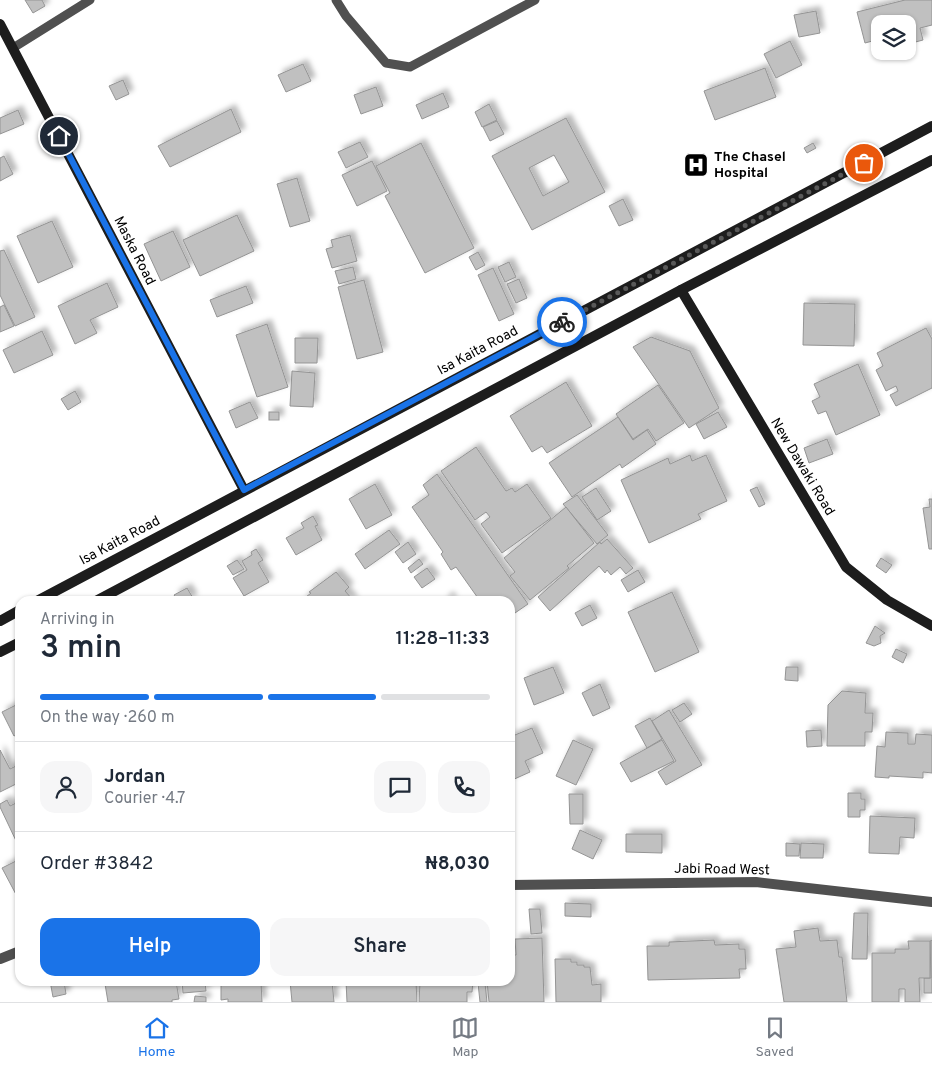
<!DOCTYPE html>
<html lang="en">
<head>
<meta charset="utf-8">
<style>
	:root { --surface:#fff; --page:#f6f6f7; --text:#1f2937; --muted:#747a83; --line:#e0e1e3; --accent:#1a73e8 }
	body { margin:0; font-family:Overpass,sans-serif; background:var(--page); color:var(--text); height:100vh; display:flex; flex-direction:column; font-size:19px; white-space:nowrap }
	* { box-sizing:border-box; margin:0 }
	p { font-size:16px; color:var(--muted) }
	.icon { flex:none; width:28px; height:28px; fill:none; stroke:currentColor; stroke-width:2; stroke-linecap:round; stroke-linejoin:round }
	.map { position:relative; flex:1; overflow:hidden }
	.panel { position:absolute; left:15px; top:596px; width:500px; height:390px; display:flex; flex-direction:column; background:var(--surface); border-radius:15px; box-shadow:0 1px 4px #0004 }
	.panel>* { flex:none }
	.fabs { position:absolute; left:871px; top:15px; display:grid; gap:10px }
	.fabs a { display:grid; place-items:center; width:45px; height:45px; border-radius:10px; background:var(--surface); box-shadow:0 1px 4px #0004; font-size:25px }
	.pin { position:absolute; display:grid; place-items:center; width:42px; height:42px; color:#fff; margin:-21px; border:2px solid #fff; border-radius:50%; box-shadow:0 1px 5px #0007 }
	.courier { position:absolute; display:grid; place-items:center; width:50px; height:50px; margin:-25px; border:4px solid #1a73e8; border-radius:50%; background:#fff; color:#222; box-shadow:0 1px 6px #0007 }
	.summary em { font-style:normal; font-weight:600 }
	.summary div { display:flex; flex-direction:column-reverse }
	.summary { display:flex; align-items:center; justify-content:space-between; height:85px; padding:0 25px }
	h1 { font-size:32px; font-weight:600; line-height:38px }
	.bar { display:grid; grid-template-columns:repeat(4,1fr); gap:8px 5px; align-content:center; height:60px; padding:0 25px }
	.bar i { height:6px; border-radius:4px; background:var(--line) }
	.bar .active { background:var(--accent) }
	.bar p { grid-column:span 4 }
	.line { display:flex; align-items:center; gap:12px; padding:0 25px; border-top:1px solid var(--line) }
	.line div { flex:1 }
	.round { display:grid; place-items:center; flex:none; width:52px; height:52px; border-radius:15px; background:var(--page) }
	.cta { display:flex; gap:10px; margin-top:auto; padding:10px 25px }
	.cta a { flex:1; height:58px; border-radius:15px; background:var(--accent); color:#fff; font-size:20px; font-weight:600; line-height:58px; text-align:center }
	.cta a+a { background:var(--page); color:var(--text) }
	.menu { display:flex; justify-content:space-around; align-items:center; height:70px; border-top:1px solid var(--line); background:var(--surface); font-size:14px; color:var(--muted) }
	.menu a { display:grid; justify-items:center; gap:2px }
	.menu .active { color:var(--accent) }
	.map>svg:first-child { display:block }
	.building { fill:#c0c0c0; stroke:#949494; fill-rule:evenodd; filter:url(#shadow) }
	.lines { fill:none; stroke-linecap:round; stroke-linejoin:round }
	.lane { stroke:#505050; stroke-width:9 }
	.street { stroke:#505050; stroke-width:10 }
	.secondary { stroke:#1d1d1d; stroke-width:10 }
	.done { stroke:#595959; stroke-width:5; stroke-dasharray:0 9 }
	.route { stroke:#1a73e8; stroke-width:6 }
	.labels { text-anchor:middle; dominant-baseline:central; stroke-width:4; stroke-linejoin:round; paint-order:stroke }
	.poi-label { font-size:14px; font-weight:bold; fill:#000; stroke:#fff; text-anchor:start }
	.street-label { font-size:14px; fill:#000; stroke:#fff }
</style>
</head>
<body>
<div class="map">
<svg width="932" height="1002" viewBox="0 0 932 1002">
	<defs>
		<filter id="shadow"><feDropShadow dx="4.5" dy="-4.5" stdDeviation="2.5" flood-color="#0004"/></filter>
	</defs>
	<rect width="100%" height="100%" fill="#fff"/>
	<g class="building">
		<polygon points="25,0 42,0 45,6 33,13"/>
		<polygon points="905,0 932,0 932,25 920,28 923,40 908,44 908,24 880,24 880,39 865,43 857,12"/>
		<polygon points="816,11 820,33 799,37 794,15"/>
		<polygon points="790,41 802,65 776,78 764,54"/>
		<polygon points="303,64 311,81 286,92 278,75"/>
		<polygon points="765,68 776,97 715,120 704,91"/>
		<polygon points="123,80 129,94 116,100 109,86"/>
		<polygon points="376,87 383,106 361,114 354,95"/>
		<polygon points="443,93 449,107 422,119 416,105"/>
		<polygon points="489,104 497,120 482,127 475,112"/>
		<polygon points="231,109 241,132 170,167 158,146"/>
		<polygon points="18,110 24,124 0,134 0,118"/>
		<path d="M566,118L605,192L532,230L492,156ZM554,155L569,182L543,196L529,168Z"/>
		<polygon points="497,121 504,134 490,141 483,127"/>
		<polygon points="360,142 368,157 346,168 338,152"/>
		<polygon points="421,143 474,248 425,273 385,196 390,193 376,166"/>
		<polygon points="813,143 816,148 807,153 804,148"/>
		<polygon points="4,156 13,174 0,181 0,158"/>
		<polygon points="372,161 387,191 357,206 342,175"/>
		<polygon points="297,178 310,221 290,227 277,184"/>
		<polygon points="623,199 633,220 619,226 609,206"/>
		<polygon points="237,215 254,251 200,276 183,240"/>
		<polygon points="52,221 73,267 38,283 17,236"/>
		<polygon points="173,231 190,267 161,281 144,244"/>
		<polygon points="350,235 357,261 332,268 326,249 333,247 331,240"/>
		<polygon points="4,250 35,317 15,326 0,295 0,251"/>
		<polygon points="478,252 485,265 476,270 469,257"/>
		<polygon points="509,262 516,277 505,282 498,267"/>
		<polygon points="353,267 356,279 339,284 335,271"/>
		<polygon points="493,268 514,314 499,321 478,275"/>
		<polygon points="519,279 527,298 516,303 507,284"/>
		<polygon points="364,280 383,352 357,359 338,287"/>
		<polygon points="107,283 118,307 90,320 97,333 75,344 58,306"/>
		<polygon points="246,286 253,303 217,317 210,300"/>
		<polygon points="804,303 855,304 854,346 803,345"/>
		<polygon points="4,305 14,326 0,332 0,307"/>
		<polygon points="267,324 288,387 257,397 236,335"/>
		<polygon points="926,328 932,339 932,388 896,406 890,395 898,391 896,386 886,391 876,370 883,366 877,353"/>
		<polygon points="42,331 53,355 14,373 3,350"/>
		<polygon points="651,337 690,351 719,408 689,428 633,347"/>
		<polygon points="295,338 318,338 317,363 295,363"/>
		<polygon points="858,364 880,415 836,435 826,411 818,414 812,401 820,397 814,384"/>
		<polygon points="292,371 315,373 313,407 290,406"/>
		<polygon points="566,382 592,426 547,453 542,446 532,452 510,416"/>
		<polygon points="658,385 684,423 656,441 648,429 633,439 616,414"/>
		<polygon points="75,391 81,402 68,410 61,399"/>
		<polygon points="250,402 258,418 236,428 229,411"/>
		<rect x="269" y="412" width="10" height="8"/>
		<polygon points="718,412 727,427 704,439 696,424"/>
		<polygon points="618,417 633,440 647,430 656,444 622,468 620,464 572,497 549,463"/>
		<polygon points="827,439 833,454 809,463 804,448"/>
		<polygon points="476,447 506,491 512,488 515,492 527,484 551,518 502,553 481,524 490,517 486,512 475,520 441,471"/>
		<polygon points="690,455 692,461 706,455 727,501 698,514 701,519 649,543 621,480 668,458 670,464"/>
		<polygon points="437,474 528,604 515,613 510,606 510,601 480,601 456,567 451,570 441,554 443,552 412,507 429,495 423,485"/>
		<polygon points="375,484 392,515 366,529 349,499"/>
		<polygon points="757,487 765,504 759,507 750,490"/>
		<polygon points="596,488 611,511 597,520 582,497"/>
		<polygon points="577,495 608,535 597,544 563,504"/>
		<polygon points="929,499 932,499 932,549 929,549 923,508 930,507"/>
		<polygon points="566,507 594,543 567,566 569,568 530,600 510,576 515,572 504,558"/>
		<polygon points="313,516 318,525 315,526 322,540 296,555 286,538 304,528 301,523"/>
		<polygon points="389,530 400,544 365,569 355,554"/>
		<polygon points="607,539 633,568 626,574 620,567 611,575 607,570 605,573 599,566 550,611 538,597 600,542 601,544"/>
		<polygon points="408,542 416,554 403,563 395,552"/>
		<polygon points="256,549 263,560 258,563 269,582 244,596 233,578 247,570 242,561 252,555 251,552"/>
		<polygon points="881,558 892,565 886,573 876,566"/>
		<polygon points="419,559 423,564 411,573 408,568"/>
		<polygon points="237,560 244,569 233,575 227,566"/>
		<polygon points="427,568 435,579 422,588 414,577"/>
		<polygon points="638,570 645,582 628,592 621,580"/>
		<polygon points="336,572 349,587 345,591 354,601 301,601 311,593 309,592"/>
		<polygon points="187,588 193,598 188,601 178,601 174,595"/>
		<polygon points="672,592 699,652 655,672 628,612"/>
		<polygon points="449,596 453,601 443,601"/>
		<polygon points="590,605 597,618 582,626 575,613"/>
		<polygon points="875,626 885,633 880,636 881,643 874,646 866,643"/>
		<polygon points="896,649 907,654 903,663 892,657"/>
		<polygon points="553,667 564,693 534,705 524,678"/>
		<polygon points="786,667 798,667 798,681 785,680"/>
		<polygon points="600,684 610,708 593,716 582,693"/>
		<polygon points="842,691 866,693 865,713 873,713 872,732 865,732 865,746 827,746 828,705"/>
		<polygon points="20,703 20,733 14,736 2,712"/>
		<polygon points="684,703 692,714 680,722 672,710"/>
		<polygon points="669,710 702,765 666,785 658,772 676,761 652,721"/>
		<polygon points="650,718 662,739 647,748 635,726"/>
		<polygon points="532,728 543,753 525,761 530,772 510,781 510,737"/>
		<polygon points="821,730 822,746 807,747 806,731"/>
		<polygon points="886,732 908,733 908,744 915,744 916,734 932,735 932,773 923,772 923,778 889,776 889,778 875,777 877,746 885,747"/>
		<polygon points="573,740 593,749 576,785 556,776"/>
		<polygon points="662,740 674,761 631,782 620,763"/>
		<polygon points="0,750 10,769 20,764 20,782 0,792"/>
		<polygon points="848,793 861,793 861,799 865,799 865,810 860,810 860,817 848,817"/>
		<polygon points="569,794 583,794 583,824 570,824"/>
		<polygon points="7,800 10,806 16,803 20,809 20,844 18,845 0,807 0,804"/>
		<polygon points="870,816 915,818 914,838 900,837 899,854 869,853"/>
		<polygon points="580,830 602,840 593,859 572,849"/>
		<polygon points="626,834 662,834 662,853 626,852"/>
		<polygon points="786,843 800,844 799,856 786,856"/>
		<polygon points="801,843 824,844 823,858 800,858"/>
		<polygon points="16,861 20,869 20,902 2,868"/>
		<polygon points="565,903 591,904 591,917 565,916"/>
		<polygon points="529,909 540,909 542,933 531,934"/>
		<polygon points="854,913 868,913 867,959 852,959"/>
		<polygon points="818,928 820,941 837,940 839,957 842,957 847,1002 784,1002 776,949 796,947 794,931"/>
		<polygon points="542,938 544,1002 489,1002 487,981 510,981 510,955 516,955 515,939"/>
		<polygon points="714,940 715,945 739,944 739,949 745,949 746,969 739,969 740,978 648,980 647,946 669,946 669,942"/>
		<polygon points="932,940 932,993 924,993 924,978 931,978 930,941"/>
		<polygon points="908,941 930,941 930,978 919,978 920,1002 905,1002 905,989 899,989 899,1002 872,1002 872,953 895,953 895,949 909,949"/>
		<polygon points="555,959 571,959 571,962 577,962 577,965 584,965 584,967 590,967 592,985 601,984 601,1002 556,1002"/>
		<polygon points="50,981 64,981 66,994 53,997"/>
		<polygon points="124,981 176,981 179,999 172,1000 172,1002 108,1002 105,984"/>
		<polygon points="182,981 205,981 206,991 183,993"/>
		<polygon points="224,981 261,981 262,1002 228,1002 228,999 221,1000 221,985 224,985"/>
		<polygon points="290,981 332,981 334,1002 292,1002"/>
		<polygon points="346,981 416,981 417,1002 347,1002"/>
		<polygon points="420,981 473,981 472,992 467,992 467,1002 419,1002"/>
		<polygon points="478,983 485,983 487,1002 480,1002"/>
		<polygon points="195,996 206,997 206,1002 194,1002"/>
	</g>
	<g class="lines">
		<g class="lane">
			<polyline points="336,0 346,16 386,63 410,67 535,0"/>
			<polyline points="13,48 90,0"/>
		</g>
		<g class="street">
			<polyline points="510,885 756,882 932,902"/>
			<polyline points="0,959 20,951"/>
		</g>
		<g class="secondary">
			<polyline points="0,24 244,490"/>
			<polyline points="681,290 846,567 887,600 932,626"/>
			<polyline points="37,601 932,126"/>
			<polyline points="96,601 681,290 932,160"/>
			<polyline points="0,621 20,610"/>
			<polyline points="0,652 20,642"/>
		</g>
	</g>
	<g class="lines">
		<polyline class="done" points="562,322 864,163"/>
		<polyline class="route" points="59,136 244,490 562,322"/>
	</g>
	<defs>
		<symbol id="hospital-square" viewBox="-11 -11 22 22"><rect x="-9" y="-9" width="18" height="18" rx="4" fill="#000" stroke="#fff"/><path d="M-5-5h3v3.5h4V-5h3V5h-3V1.5h-4V5h-3Z" fill="#fff"/></symbol>
	</defs>
	<g fill-rule="evenodd">
		<use href="#hospital-square" x="682" y="151" width="28" height="28"/>
	</g>
	<g class="labels">
		<g class="poi-label">
			<text x="714" y="157">The Chasel<tspan x="714" dy="16">Hospital</tspan></text>
		</g>
		<g class="street-label">
			<text transform="translate(134 251) rotate(63)">Maska Road</text>
			<text transform="translate(478 351) rotate(-28)">Isa Kaita Road</text>
			<text transform="translate(802 467) rotate(59)">New Dawaki Road</text>
			<text transform="translate(120 541) rotate(-28)">Isa Kaita Road</text>
			<text transform="translate(722 870) rotate(1)">Jabi Road West</text>
		</g>
	</g>
</svg>
<div class="fabs">
<a><svg class="icon" aria-label="layers" viewBox="0 0 24 24"><path d="M12 4l9 5-9 5-9-5zM3 14l9 5 9-5"/></svg></a>
</div>
<div class="pin" style="left:864px;top:163px;background:#ea580c"><svg class="icon" aria-label="bag" viewBox="0 0 24 24"><path d="M5 8h14l-1 12H6zM9 8a3 3 0 0 1 6 0"/></svg></div>
<div class="pin" style="left:59px;top:136px;background:#1f2937"><svg class="icon" aria-label="home" viewBox="0 0 24 24"><path d="M3 11l9-7 9 7M6 9v11h12V9"/></svg></div>
<div class="courier" style="left:562px;top:322px"><svg class="icon" aria-label="bike" viewBox="0 0 24 24"><circle cx="6" cy="16" r="4"/><circle cx="18" cy="16" r="4"/><path d="M6 16l4-8h5l3 8M10 8l3 8H6M13 5h3"/></svg></div>
<section class="panel">
<div class="summary"><div><h1>3 min</h1><p>Arriving in</p></div><em>11:28–11:33</em></div>
<div class="bar"><i class="active"></i><i class="active"></i><i class="active"></i><i></i><p>On the way · 260 m</p></div>
<div class="line" style="height:90px"><a class="round"><svg class="icon" aria-label="person" viewBox="0 0 24 24"><circle cx="12" cy="8" r="4"/><path d="M4 21q1-7 8-7t8 7"/></svg></a><div><b>Jordan</b><p>Courier · 4.7</p></div><a class="round"><svg class="icon" aria-label="chat" viewBox="0 0 24 24"><path d="M4 5h16v11H9l-5 4z"/></svg></a><a class="round"><svg class="icon" aria-label="phone" viewBox="0 0 24 24"><path d="M5 4h4l2 5-3 2q2 4 5 5l2-3 5 2v4C11 20 4 13 5 4z"/></svg></a></div>
<div class="line" style="height:65px"><div>Order #3842</div><b>₦8,030</b></div>
<div class="cta"><a>Help</a><a>Share</a></div>
</section>
</div>
<nav class="menu">
<a class="active"><svg class="icon" aria-label="home" viewBox="0 0 24 24"><path d="M3 11l9-7 9 7M6 9v11h12V9"/></svg>Home</a>
<a><svg class="icon" aria-label="map" viewBox="0 0 24 24"><path d="M3 6l6-2 6 2 6-2v14l-6 2-6-2-6 2zM9 4v14M15 6v14"/></svg>Map</a>
<a><svg class="icon" aria-label="saved" viewBox="0 0 24 24"><path d="M7 4h10v16l-5-4-5 4z"/></svg>Saved</a>
</nav>
</body>
</html>
